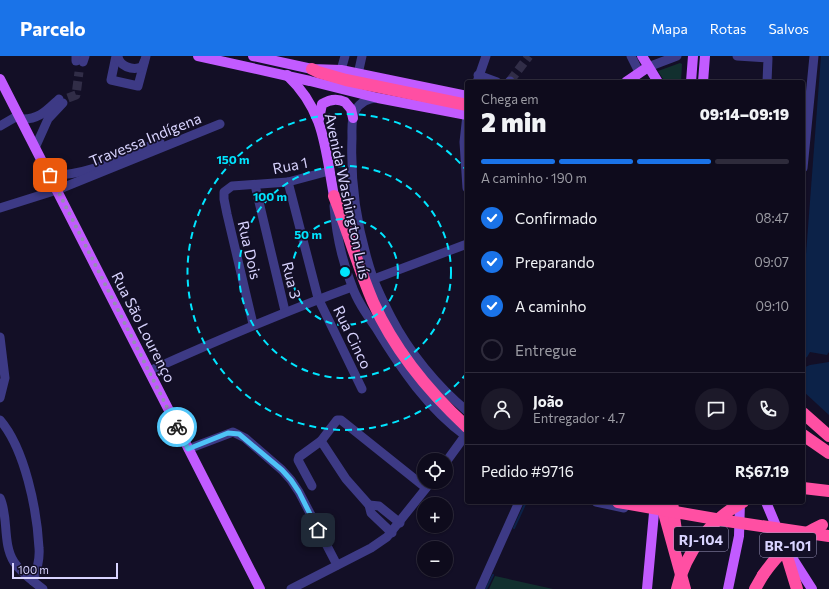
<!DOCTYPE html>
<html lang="pt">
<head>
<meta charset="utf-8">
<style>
	:root { --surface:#0e0b1c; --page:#1c1929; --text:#f1f3f6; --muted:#9b9ba3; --line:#2e2b3b; --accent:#1a73e8 }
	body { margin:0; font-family:Commissioner,sans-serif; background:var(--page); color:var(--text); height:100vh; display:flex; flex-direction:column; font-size:15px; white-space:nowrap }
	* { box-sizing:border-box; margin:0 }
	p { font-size:13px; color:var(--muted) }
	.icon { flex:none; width:22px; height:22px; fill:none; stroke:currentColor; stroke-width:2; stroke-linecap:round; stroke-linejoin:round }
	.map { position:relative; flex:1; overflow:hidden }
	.details { position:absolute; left:465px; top:24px; width:340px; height:424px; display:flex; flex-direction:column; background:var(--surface); border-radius:4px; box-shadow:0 1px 3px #0004,0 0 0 1px var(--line) }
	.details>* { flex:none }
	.controls { position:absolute; left:417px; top:397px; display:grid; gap:8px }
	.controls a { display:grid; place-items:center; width:36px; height:36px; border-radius:50%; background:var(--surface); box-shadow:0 1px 3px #0004,0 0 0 1px var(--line); font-size:20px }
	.scale { position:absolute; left:12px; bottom:10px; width:106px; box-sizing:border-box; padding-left:4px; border:2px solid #d9d4ff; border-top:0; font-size:11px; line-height:14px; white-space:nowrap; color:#d9d4ff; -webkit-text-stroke:3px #130f26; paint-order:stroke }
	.pin { position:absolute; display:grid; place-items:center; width:34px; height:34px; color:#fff; margin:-17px; border-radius:8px; box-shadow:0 2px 6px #0006 }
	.courier { position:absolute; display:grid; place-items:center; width:40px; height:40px; margin:-20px; border:3px solid #4fc3f7; border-radius:50%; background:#fff; color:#222; box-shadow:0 1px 5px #0007 }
	.summary em { font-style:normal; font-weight:800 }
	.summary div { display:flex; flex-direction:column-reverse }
	.summary { display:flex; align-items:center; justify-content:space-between; height:68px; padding:0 16px }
	h1 { font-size:26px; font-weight:800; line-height:30px }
	.bar { display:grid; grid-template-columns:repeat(4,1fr); gap:6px 4px; align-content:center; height:48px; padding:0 16px }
	.bar i { height:5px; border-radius:3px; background:var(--line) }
	.bar .current { background:var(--accent) }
	.bar p { grid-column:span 4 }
	.line { display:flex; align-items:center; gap:10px; padding:0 16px; border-top:1px solid var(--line) }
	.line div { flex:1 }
	.round { display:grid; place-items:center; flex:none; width:42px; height:42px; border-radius:21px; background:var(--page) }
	ol { padding:0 16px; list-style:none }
	li { display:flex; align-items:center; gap:12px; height:44px }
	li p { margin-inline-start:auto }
	li .icon { padding:4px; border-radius:50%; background:var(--accent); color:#fff; stroke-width:4 }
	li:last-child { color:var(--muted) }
	li i { width:22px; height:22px; border:2px solid var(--line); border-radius:50% }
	header { display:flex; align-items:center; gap:24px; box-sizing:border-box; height:56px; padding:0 20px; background:var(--accent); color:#fff }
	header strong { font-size:19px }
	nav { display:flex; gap:22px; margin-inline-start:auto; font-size:14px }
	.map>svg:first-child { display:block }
	.green { fill:#12302f }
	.water { fill:#0c2248 }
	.pier { fill:#130f26 }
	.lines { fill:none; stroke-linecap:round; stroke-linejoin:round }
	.stream { stroke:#0c2248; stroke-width:2 }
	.minor-tunnel { stroke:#312d47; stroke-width:9; stroke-dasharray:9 4.5; stroke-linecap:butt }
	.minor { stroke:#3d3a85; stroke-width:9 }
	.major { stroke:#c25bff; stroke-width:10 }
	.highway { stroke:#ff4fa3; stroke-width:12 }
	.highway-bridge { stroke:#ff4fa3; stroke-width:12 }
	.done { stroke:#948fb3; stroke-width:4; stroke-dasharray:0 7.2 }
	.route { stroke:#4fc3f7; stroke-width:5 }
	.ring { fill:none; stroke:#00e5ff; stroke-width:2; stroke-dasharray:7 5 }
	.labels { text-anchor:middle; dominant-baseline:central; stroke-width:3.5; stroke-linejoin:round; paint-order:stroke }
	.shield { fill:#130f26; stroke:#9e99be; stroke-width:1 }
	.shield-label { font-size:14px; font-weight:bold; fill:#d9d4ff }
	.street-label { font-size:15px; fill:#d9d4ff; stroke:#130f26 }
	.centre { fill:#00e5ff; stroke:#130f26; stroke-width:2 }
	.ring-label { font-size:12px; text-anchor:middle; font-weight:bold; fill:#00e5ff; stroke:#130f26; stroke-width:3.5; stroke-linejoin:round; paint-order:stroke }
</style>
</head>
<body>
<header>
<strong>Parcelo</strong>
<nav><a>Mapa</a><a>Rotas</a><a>Salvos</a></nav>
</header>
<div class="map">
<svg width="829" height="533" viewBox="0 0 829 533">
	<rect width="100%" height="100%" fill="#130f26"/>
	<g class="green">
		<polygon points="680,7 682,8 681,26 665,26 658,15"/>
		<polygon points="495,520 553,533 489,533"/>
	</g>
	<polygon class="water" points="821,0 829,0 829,359 803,335 803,238"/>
	<polygon class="pier" points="810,296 827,299 829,296 829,306 810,309 803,312 803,303 807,301"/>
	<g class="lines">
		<g class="stream">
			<polyline points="514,472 526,446"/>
			<polyline points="486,533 493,519"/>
		</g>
		<g class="minor-tunnel">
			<polyline points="510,25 529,0"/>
			<polyline points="68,42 76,39 79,16"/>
		</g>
		<g class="minor">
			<polyline points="116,0 111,24 138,30 146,0"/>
			<path d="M118,0C119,10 132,15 142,11L144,6"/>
			<polyline points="631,0 639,16"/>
			<polyline points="737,0 768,2 767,26"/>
			<polyline points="76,5 76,0"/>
			<polyline points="83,6 85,0"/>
			<polyline points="648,11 677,0"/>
			<polyline points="341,14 345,0"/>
			<polyline points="358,18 362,0"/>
			<polyline points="478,19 497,26"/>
			<polyline points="477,26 486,0"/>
			<polyline points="509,26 510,25"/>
			<path d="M378,42C368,42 360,46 355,55C351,63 352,73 352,82C350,130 358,177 373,222C378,235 385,249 391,261C409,296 437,330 467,355"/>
			<polyline points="467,59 464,86 467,132"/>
			<path d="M21,63C39,64 47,54 59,43"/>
			<polyline points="0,70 19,59"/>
			<polyline points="35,92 48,63 63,47"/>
			<polyline points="803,112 814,0"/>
			<path d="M50,119C87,121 125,99 160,86"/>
			<polyline points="288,126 318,242 362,333"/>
			<polyline points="255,129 285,255"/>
			<path d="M334,150C336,176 342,205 352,230C357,245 367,259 376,272C401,313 428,353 467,381"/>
			<polyline points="0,152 57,134 220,68"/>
			<polyline points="374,223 467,188"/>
			<polyline points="253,268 227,158 224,143 224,136 232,130 288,126 329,115"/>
			<polyline points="0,281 5,322 0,342"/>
			<path d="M149,315C216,285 283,256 352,231"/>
			<path d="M0,364C25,393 37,454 39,492C40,503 37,514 33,525"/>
			<polyline points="188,393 233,376 245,382 282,414 291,424 299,436 337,509"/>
			<polyline points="446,406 467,377"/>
			<polyline points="312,430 298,404 299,401 321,385"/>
			<path d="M0,442C9,461 2,487 14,506C21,517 33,525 43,533"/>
			<polyline points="596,446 624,452"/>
			<polyline points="369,449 379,450 400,467"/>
			<polyline points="392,477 371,457 369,449 346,423 321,385 337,364 341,364 426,432"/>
			<polyline points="291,533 371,492 387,481 431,426"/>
			<polyline points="480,533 519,446"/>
		</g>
		<g class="major">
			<polyline points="198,0 310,25 378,42 467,59"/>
			<polyline points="253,0 312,13 341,14 467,40"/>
			<polyline points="642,0 658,26"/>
			<path d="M287,19C325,55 325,92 334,140"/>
			<polyline points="0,23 260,533"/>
			<polyline points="626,26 648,11"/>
			<polyline points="691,26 693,0"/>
			<polyline points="703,26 705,0"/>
			<path d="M319,63L322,48C330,43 337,42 345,46L351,53L353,62"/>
			<polyline points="766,446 779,477"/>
			<polyline points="789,497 812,533"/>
			<polyline points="647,533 655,446"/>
			<polyline points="728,533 739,480 740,446"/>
		</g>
		<g class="highway">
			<polyline points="312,13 318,16 346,24 467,49"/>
			<path d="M334,140C348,175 358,211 373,246C395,295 428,335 467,371"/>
			<polyline points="803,357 829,380"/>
			<polyline points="803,379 829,397"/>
			<polyline points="803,432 829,435"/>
			<polyline points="661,446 685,533"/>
			<polyline points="672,446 677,482"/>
			<polyline points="782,484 797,533"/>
			<polyline points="755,533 763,519"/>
		</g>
		<g class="highway-bridge">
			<polyline points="618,446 727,465 829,480"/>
			<path d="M763,519C779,496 796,481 822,469"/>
			<path d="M677,533C685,497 711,463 743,446"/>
		</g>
	</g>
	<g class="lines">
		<polyline class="done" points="50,119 177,371"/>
		<polyline class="route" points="177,371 188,393 228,377 239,378 282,414 291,424 299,436 318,474"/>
	</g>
	<g class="ring">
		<circle cx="345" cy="216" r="53"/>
		<circle cx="345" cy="216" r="106"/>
		<path d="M467 317A158 158 0 1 1 467 115"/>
	</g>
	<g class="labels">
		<g class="shield">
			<rect x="674" y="471" width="54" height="24" rx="3"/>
			<rect x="760" y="477" width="56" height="24" rx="3"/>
		</g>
		<g class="shield-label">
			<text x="701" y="483">RJ-104</text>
			<text x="788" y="489">BR-101</text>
		</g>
		<g class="street-label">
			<text transform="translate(145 83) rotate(-22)">Travessa Indígena</text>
			<text transform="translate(290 109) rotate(-11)">Rua 1</text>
			<text transform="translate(348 140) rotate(78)">Avenida Washington Luís</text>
			<text transform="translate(250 194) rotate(77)">Rua Dois</text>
			<text transform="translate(292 224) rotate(76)">Rua 3</text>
			<text transform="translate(144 271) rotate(63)">Rua São Lourenço</text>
			<text transform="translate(353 281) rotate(64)">Rua Cinco</text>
		</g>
	</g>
	<circle cx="345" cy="216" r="6" class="centre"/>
	<g class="ring-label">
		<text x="233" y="108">150 m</text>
		<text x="270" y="145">100 m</text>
		<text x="308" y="183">50 m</text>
	</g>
</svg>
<div class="controls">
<a><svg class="icon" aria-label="locate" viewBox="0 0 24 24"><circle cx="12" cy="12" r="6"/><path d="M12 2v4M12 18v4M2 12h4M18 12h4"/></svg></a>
<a>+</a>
<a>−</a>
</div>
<div class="scale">100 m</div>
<div class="pin" style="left:50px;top:119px;background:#ea580c"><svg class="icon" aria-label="bag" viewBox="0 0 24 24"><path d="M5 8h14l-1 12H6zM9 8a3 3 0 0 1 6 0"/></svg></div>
<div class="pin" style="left:318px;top:474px;background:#1f2937"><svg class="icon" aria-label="home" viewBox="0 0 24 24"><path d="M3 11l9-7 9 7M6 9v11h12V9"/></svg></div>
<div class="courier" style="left:177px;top:371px"><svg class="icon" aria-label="bike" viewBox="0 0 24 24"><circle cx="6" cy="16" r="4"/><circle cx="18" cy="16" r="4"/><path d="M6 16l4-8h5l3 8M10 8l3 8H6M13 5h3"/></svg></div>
<section class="details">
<div class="summary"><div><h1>2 min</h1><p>Chega em</p></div><em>09:14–09:19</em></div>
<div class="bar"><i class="current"></i><i class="current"></i><i class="current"></i><i></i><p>A caminho · 190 m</p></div>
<ol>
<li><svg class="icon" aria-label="check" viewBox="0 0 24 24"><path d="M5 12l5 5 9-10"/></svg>Confirmado<p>08:47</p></li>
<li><svg class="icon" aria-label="check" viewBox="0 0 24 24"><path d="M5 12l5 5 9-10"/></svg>Preparando<p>09:07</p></li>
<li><svg class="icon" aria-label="check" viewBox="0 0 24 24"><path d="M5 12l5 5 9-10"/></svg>A caminho<p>09:10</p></li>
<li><i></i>Entregue</li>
</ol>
<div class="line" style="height:72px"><a class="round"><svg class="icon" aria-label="person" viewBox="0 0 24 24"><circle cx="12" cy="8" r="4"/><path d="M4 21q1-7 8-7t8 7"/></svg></a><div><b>João</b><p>Entregador · 4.7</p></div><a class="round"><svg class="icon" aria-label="chat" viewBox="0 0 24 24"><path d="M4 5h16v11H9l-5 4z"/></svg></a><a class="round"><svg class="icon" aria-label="phone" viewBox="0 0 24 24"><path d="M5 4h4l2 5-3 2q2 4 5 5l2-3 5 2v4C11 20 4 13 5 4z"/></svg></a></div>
<div class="line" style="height:52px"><div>Pedido #9716</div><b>R$67.19</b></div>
</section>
</div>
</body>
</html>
